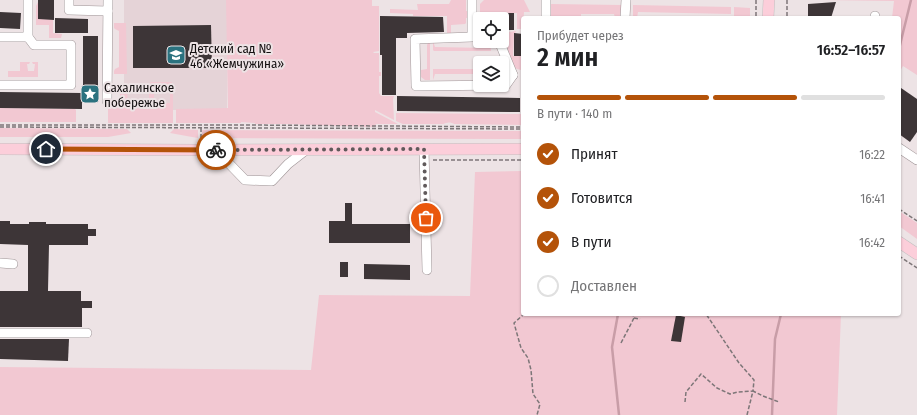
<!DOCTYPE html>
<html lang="ru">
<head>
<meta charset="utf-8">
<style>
	:root { --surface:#fff; --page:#f2f2f2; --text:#202124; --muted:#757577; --line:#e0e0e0; --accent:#b45309 }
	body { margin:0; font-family:"Fira Sans Condensed",sans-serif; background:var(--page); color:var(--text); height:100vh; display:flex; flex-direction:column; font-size:15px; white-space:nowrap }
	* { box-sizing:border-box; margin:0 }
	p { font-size:13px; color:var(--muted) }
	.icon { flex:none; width:22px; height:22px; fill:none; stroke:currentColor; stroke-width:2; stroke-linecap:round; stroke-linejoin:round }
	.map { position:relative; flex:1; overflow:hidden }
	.side { position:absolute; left:521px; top:16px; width:380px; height:300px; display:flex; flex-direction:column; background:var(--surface); border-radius:4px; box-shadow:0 1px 3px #0004 }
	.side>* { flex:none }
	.tools { position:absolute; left:473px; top:12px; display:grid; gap:8px }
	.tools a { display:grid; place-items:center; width:36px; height:36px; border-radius:4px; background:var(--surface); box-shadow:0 1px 3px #0004; font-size:20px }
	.pin { position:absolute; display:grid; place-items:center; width:34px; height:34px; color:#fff; margin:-17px; border:2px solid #fff; border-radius:50%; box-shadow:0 1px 4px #0007 }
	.courier { position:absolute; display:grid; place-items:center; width:40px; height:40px; margin:-20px; border:3px solid #b45309; border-radius:50%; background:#fff; color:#222; box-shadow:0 1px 5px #0007 }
	.headline em { font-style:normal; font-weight:600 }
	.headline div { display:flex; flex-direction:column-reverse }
	.headline { display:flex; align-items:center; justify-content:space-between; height:68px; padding:0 16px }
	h1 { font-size:26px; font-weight:600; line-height:30px }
	.bar { display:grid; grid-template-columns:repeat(4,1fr); gap:6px 4px; align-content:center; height:48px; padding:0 16px }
	.bar i { height:5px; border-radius:3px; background:var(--line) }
	.bar .selected { background:var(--accent) }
	.bar p { grid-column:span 4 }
	ol { padding:0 16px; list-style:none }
	li { display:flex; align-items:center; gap:12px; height:44px }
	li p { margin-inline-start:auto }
	li .icon { padding:4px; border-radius:50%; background:var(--accent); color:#fff; stroke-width:4 }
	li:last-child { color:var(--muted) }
	li i { width:22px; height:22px; border:2px solid var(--line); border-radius:50% }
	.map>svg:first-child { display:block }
	.built { fill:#e5d3d7 }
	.green { fill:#f2c8d2 }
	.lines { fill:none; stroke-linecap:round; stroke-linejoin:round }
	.stream { stroke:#c89da7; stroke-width:2.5 }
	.building { fill:#3d3537 }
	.minor-tunnel { stroke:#ccc3c5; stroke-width:9; stroke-dasharray:9 4.5; stroke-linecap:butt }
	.minor-casing { stroke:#9e9496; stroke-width:10 }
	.major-casing { stroke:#c2c1c1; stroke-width:12 }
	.path { stroke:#7d7678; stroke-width:1.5; stroke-dasharray:4 2; stroke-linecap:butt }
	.minor { stroke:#fff; stroke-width:9 }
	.major { stroke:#fcceda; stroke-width:11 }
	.done { stroke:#605a5b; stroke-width:4; stroke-dasharray:0 7.2 }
	.route { stroke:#b45309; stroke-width:5 }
	.labels { text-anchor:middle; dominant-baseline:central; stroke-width:4; stroke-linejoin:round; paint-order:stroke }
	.poi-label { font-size:13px; fill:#141011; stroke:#ede3e5; text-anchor:start }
</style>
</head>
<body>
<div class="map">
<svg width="917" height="415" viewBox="0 0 917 415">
	<rect width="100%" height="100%" fill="#ede3e5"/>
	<polygon class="built" points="124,0 228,0 227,110 124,110"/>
	<g class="green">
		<polygon points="226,0 372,0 372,6 379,6 379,51 373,52 374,53 379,53 379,72 381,72 381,76 379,76 379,93 381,96 394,96 393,99 394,120 375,110 375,112 398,124 376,124 375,127 285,124 255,124 255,123 241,122 241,123 176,123 176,109 228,108"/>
		<polygon points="451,0 466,0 466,11 468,11 468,18 466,18 466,23 465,24 451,25 451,34 434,36 434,34 447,33 447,16 413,16 413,14 390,13 390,9 418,10 417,4 449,4"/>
		<polygon points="484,0 524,0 530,12 524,12 523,29 517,29 517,13 482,13 482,19 480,19 480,30 480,4"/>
		<polygon points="822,0 917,0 917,75 903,66 899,73 899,18 892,18 894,1"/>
		<polygon points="38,2 53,18 53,33 62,34 61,38 49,38 49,25 36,25 36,6"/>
		<polygon points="550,4 621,5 621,18 615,18 614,14 581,14 581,18 556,18 556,17 550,17"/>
		<polygon points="633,5 731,7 731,14 638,12 637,18 633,18"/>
		<polygon points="734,7 750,8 750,18 732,18 732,16 734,16"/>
		<polygon points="114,23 126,23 127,74 114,74 114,71 115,69 119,67 119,31 115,29 114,28"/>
		<polygon points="516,31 515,33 514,33 513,56 521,56 521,70 517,69 513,66 503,35 504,33"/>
		<polygon points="433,41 435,47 488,48 490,41 491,51 434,51 433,50"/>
		<polygon points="430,42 430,80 425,80 421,77 421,70 427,69 427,45 428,43"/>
		<polygon points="20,62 30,62 29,64 27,64 28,71 34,71 35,64 33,64 32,62 38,62 38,77 8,77 8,71 20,71"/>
		<polygon points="433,69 480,69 480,74 435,74 433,80"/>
		<polygon points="151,82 172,82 172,89 154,89 154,103 170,103 170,92 173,92 173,123 108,123 108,104 120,104 120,88 125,89 127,90 128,102 149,102 149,84"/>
		<polygon points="0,108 75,109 76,110 76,122 0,122"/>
		<path d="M396,113L522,114V125L454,124C451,122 447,122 443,124H403L396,121Z"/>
		<polygon points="0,128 127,129 131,133 108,137 0,137"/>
		<polygon points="174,129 198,130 198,138 192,137 170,133"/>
		<polygon points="202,130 523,131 523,139 202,138"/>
		<polygon points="523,171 523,314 841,314 837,415 0,415 0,367 311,370 319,295 470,296 475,172"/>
		<polygon points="899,211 917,223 917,239 899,226"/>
	</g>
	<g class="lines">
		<g class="stream">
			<polyline points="899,49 911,0"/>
			<polyline points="618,314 612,347 619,415"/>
			<polyline points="772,415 775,339 781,314"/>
		</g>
	</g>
	<g class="building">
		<polygon points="38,0 54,0 54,20 38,19"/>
		<polygon points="836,2 831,18 808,18 808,4"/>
		<polygon points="0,12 21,13 20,29 0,28"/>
		<rect x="502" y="13" width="12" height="17"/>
		<polygon points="380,16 443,17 444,32 407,33 407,38 396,38 396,95 382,95 382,55 380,55"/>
		<polygon points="55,18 88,19 88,33 55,33"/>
		<polygon points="211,25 212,68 133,68 133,26"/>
		<polygon points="514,33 523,34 523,56 514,56"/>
		<rect x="83" y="36" width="15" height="58"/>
		<polygon points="901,88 917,99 917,132 910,142 899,134 899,91"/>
		<polygon points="0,92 82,93 82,109 0,108"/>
		<polygon points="397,96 520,98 520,112 397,111"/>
		<polygon points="345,203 352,203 352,224 410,224 410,243 329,243 329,221 345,221"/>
		<polygon points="0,221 10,221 10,224 29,224 29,222 46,222 46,224 88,224 88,229 96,229 96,236 88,236 88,245 49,245 48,291 81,291 81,301 92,301 92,308 82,308 82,327 0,327 0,291 28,291 28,245 0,244"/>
		<rect x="340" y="262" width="8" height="15"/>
		<polygon points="364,264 410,265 410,280 364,279"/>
		<polygon points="676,315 685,317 681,342 671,341"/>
		<polygon points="0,339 69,339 68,361 0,359"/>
	</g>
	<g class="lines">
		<polyline class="minor-tunnel" points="522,75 523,75"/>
		<defs>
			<g id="minor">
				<polyline points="69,0 69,10 108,11"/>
				<polyline points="472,0 472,37 415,39 416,86 506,85 513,75"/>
				<polyline points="546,0 546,18"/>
				<polyline points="625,18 626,0"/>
				<polyline points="875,18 875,16"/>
				<polyline points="0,37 28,37"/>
				<polyline points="499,41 513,75"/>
				<polyline points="0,85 71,85 71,45 34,45 28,37 28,0"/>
				<polyline points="107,101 108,0"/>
				<polyline points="899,148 917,160"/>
				<polyline points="424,149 427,270"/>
				<polyline points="216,150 245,180 272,181 288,164 306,150"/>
				<polyline points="0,263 13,264"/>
				<polyline points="0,333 87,333"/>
			</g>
			<g id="major">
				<polyline points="768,18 769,0"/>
				<polyline points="0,149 201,150 523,149"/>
				<polyline points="899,242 917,254"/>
			</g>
		</defs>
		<use href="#minor" class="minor-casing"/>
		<use href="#major" class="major-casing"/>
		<g class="path">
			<polyline points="756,0 756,18"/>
			<polyline points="787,0 787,18"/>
			<polyline points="0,125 248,125 523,127"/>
			<polyline points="0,127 523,129"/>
			<polyline points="201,128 201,140"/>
			<polyline points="433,160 523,160"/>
			<polyline points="899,209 917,221"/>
			<polyline points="899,256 917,268"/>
			<polyline points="525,314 523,315 514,323 521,348 528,358 531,370 533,394 540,404 537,415"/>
			<polyline points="634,318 640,319"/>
			<polyline points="621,343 634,318 633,314"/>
			<polyline points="685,402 686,392 701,374 717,388 730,394 738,392 753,391 754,380 739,363 706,314"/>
			<polyline points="747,415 753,391 763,396 779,402"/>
		</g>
		<use href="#minor" class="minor"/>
		<use href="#major" class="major"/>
	</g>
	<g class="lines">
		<polyline class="done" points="216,150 424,149 426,218"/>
		<polyline class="route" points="46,149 216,150"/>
	</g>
	<defs>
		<symbol id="school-square" viewBox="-11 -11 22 22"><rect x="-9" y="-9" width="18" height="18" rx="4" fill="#2b727f" stroke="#ede3e5"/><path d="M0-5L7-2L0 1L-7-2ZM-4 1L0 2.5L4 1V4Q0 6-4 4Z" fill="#fff"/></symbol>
		<symbol id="sight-square" viewBox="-11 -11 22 22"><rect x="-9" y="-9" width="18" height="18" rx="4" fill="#2b727f" stroke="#ede3e5"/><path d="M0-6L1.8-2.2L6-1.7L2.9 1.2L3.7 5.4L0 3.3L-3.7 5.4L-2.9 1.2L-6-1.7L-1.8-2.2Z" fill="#fff"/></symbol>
	</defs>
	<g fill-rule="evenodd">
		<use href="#school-square" x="165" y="44" width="22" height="22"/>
		<use href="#sight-square" x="79" y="83" width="22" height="22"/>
	</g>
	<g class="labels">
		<g class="poi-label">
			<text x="190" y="48">Детский сад №<tspan x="190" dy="15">46 «Жемчужина»</tspan></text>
			<text x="104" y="87">Сахалинское<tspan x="104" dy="15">побережье</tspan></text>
		</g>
	</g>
</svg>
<div class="tools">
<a><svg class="icon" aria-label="locate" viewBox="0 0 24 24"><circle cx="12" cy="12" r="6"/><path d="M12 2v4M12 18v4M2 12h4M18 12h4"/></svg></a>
<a><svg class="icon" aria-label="layers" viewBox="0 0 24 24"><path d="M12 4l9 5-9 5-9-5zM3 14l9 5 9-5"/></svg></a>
</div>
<div class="pin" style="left:426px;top:218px;background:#ea580c"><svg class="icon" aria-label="bag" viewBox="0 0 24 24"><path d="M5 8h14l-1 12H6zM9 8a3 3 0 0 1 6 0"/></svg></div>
<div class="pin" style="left:46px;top:149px;background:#1f2937"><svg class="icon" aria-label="home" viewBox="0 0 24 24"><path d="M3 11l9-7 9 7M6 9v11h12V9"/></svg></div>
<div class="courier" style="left:216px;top:150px"><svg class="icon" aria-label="bike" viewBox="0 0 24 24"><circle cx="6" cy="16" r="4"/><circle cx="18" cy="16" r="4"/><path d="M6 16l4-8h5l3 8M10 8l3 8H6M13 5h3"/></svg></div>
<section class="side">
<div class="headline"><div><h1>2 мин</h1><p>Прибудет через</p></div><em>16:52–16:57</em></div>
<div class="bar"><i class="selected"></i><i class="selected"></i><i class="selected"></i><i></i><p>В пути · 140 m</p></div>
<ol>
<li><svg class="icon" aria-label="check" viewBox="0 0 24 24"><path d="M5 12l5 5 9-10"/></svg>Принят<p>16:22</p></li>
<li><svg class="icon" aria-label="check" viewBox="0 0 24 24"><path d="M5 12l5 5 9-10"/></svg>Готовится<p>16:41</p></li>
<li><svg class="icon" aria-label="check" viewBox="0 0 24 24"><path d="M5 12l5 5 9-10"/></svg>В пути<p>16:42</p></li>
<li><i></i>Доставлен</li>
</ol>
</section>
</div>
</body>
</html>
